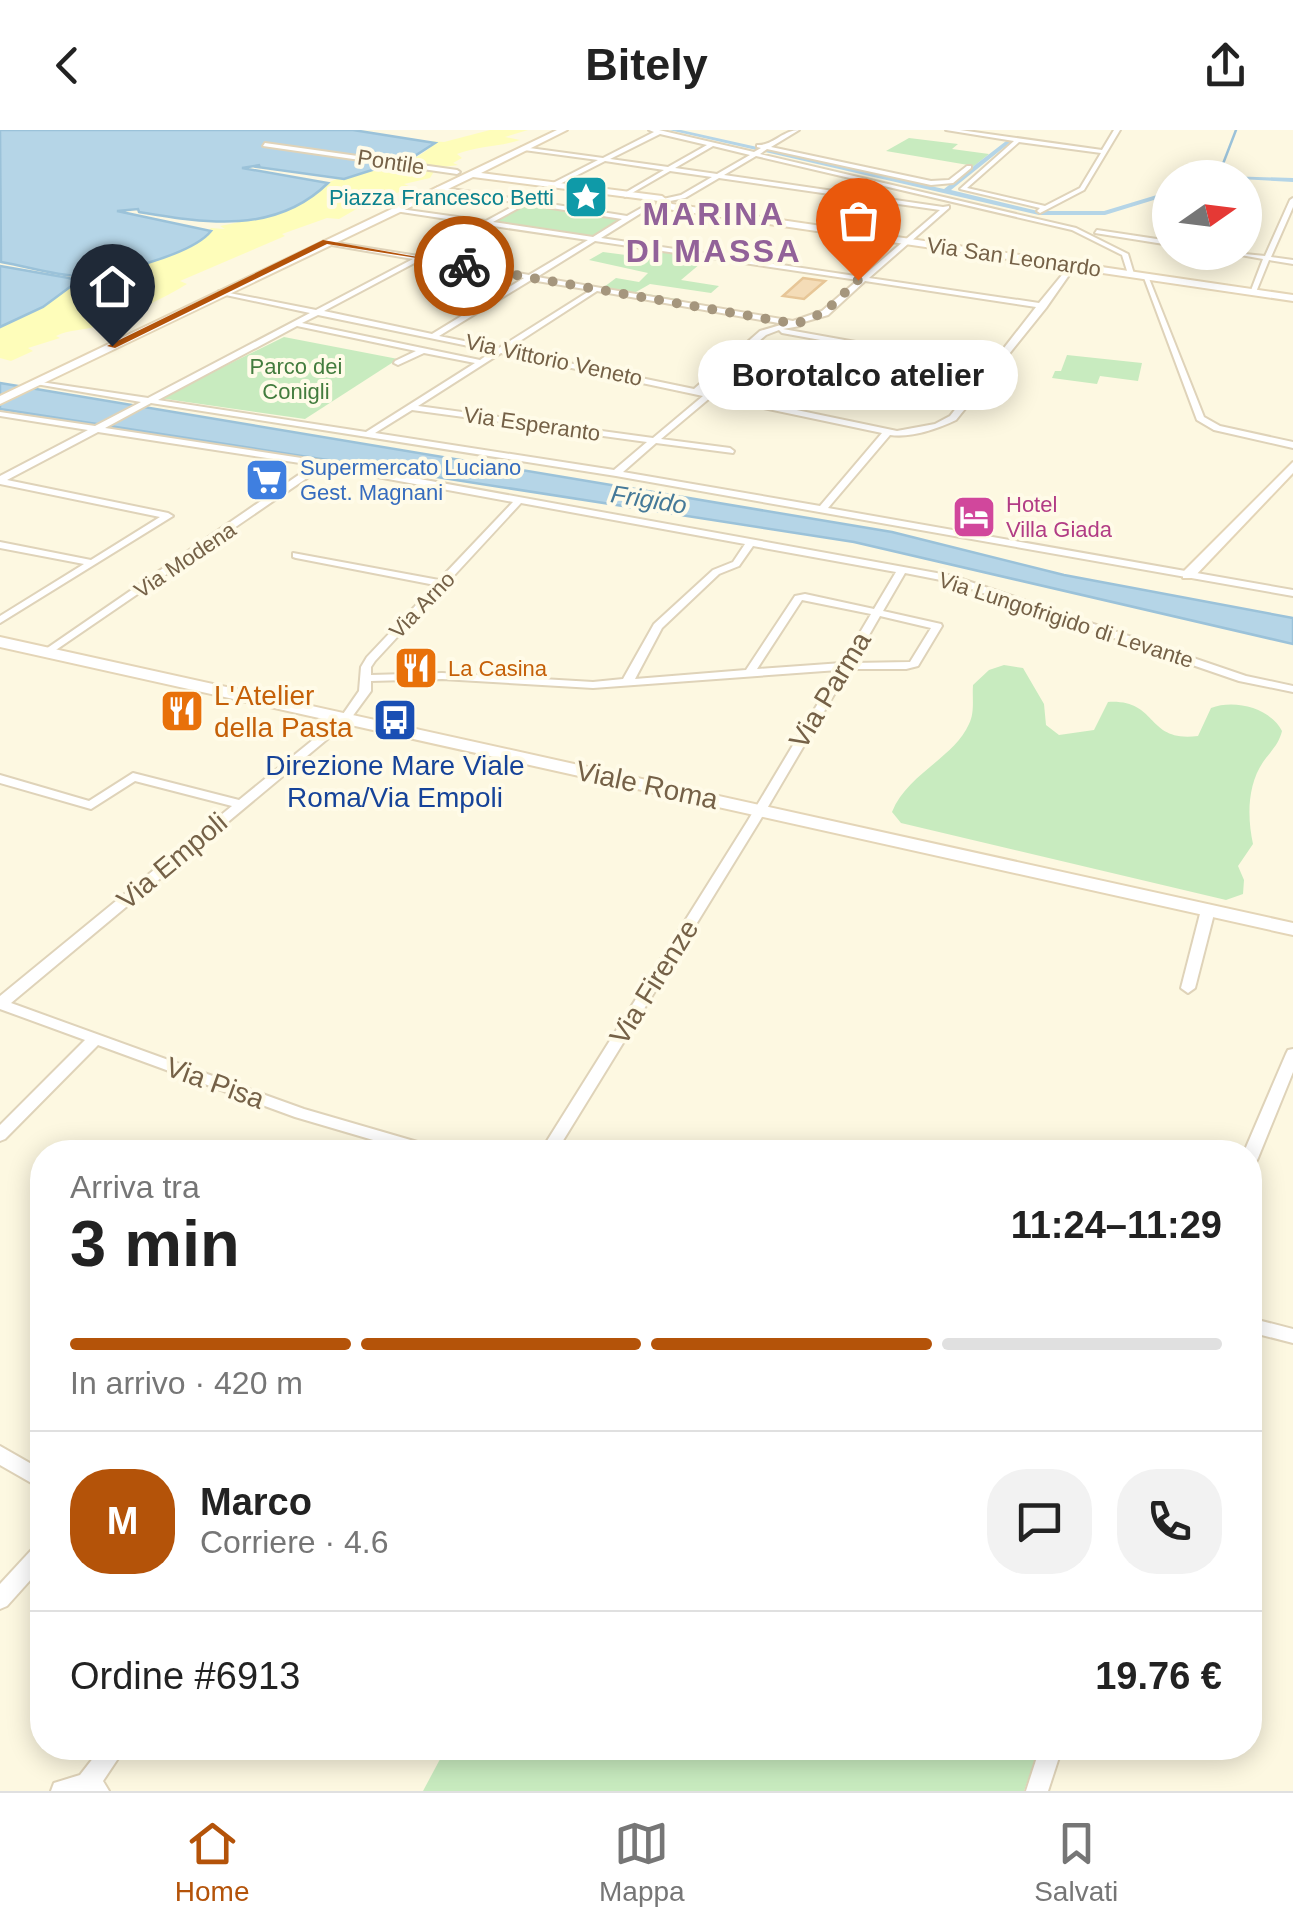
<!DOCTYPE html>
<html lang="it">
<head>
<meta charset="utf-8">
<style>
	:root { --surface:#fff; --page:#f2f2f2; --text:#222; --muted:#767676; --line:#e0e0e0; --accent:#b45309 }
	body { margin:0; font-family:Arial,sans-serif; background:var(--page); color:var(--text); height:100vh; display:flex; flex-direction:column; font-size:38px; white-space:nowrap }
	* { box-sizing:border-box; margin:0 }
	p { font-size:32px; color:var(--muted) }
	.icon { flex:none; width:55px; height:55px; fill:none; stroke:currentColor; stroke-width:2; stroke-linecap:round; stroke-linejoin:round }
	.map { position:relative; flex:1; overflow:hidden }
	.details { position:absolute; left:30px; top:1010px; width:1232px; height:620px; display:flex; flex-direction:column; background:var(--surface); border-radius:40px; box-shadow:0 5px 25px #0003 }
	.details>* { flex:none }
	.needle { width:65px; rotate:76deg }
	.fabs { position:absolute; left:1152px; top:30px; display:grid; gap:20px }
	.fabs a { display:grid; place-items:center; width:110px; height:110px; border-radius:50%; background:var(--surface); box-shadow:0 5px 25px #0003; font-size:50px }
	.pin { position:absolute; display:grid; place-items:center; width:85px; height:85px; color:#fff; margin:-102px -42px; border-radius:50% 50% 50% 0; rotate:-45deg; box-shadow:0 0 10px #0007 }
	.pin .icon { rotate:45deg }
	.courier { position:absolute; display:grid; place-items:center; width:100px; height:100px; margin:-50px; border:8px solid #b45309; border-radius:50%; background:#fff; color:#222; box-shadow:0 2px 12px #0007 }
	.bubble { position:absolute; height:70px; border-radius:35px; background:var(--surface); box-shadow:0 5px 25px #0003; font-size:32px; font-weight:700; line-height:70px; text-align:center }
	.overview em { font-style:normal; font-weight:700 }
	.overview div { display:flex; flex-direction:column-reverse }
	.overview { display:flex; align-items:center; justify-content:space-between; height:170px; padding:0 40px }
	h1 { font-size:65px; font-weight:700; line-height:75px }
	.bar { display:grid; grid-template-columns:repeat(4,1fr); gap:15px 10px; align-content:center; height:120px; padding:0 40px }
	.bar i { height:12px; border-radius:8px; background:var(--line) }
	.bar .selected { background:var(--accent) }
	.bar p { grid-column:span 4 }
	.line { display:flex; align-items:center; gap:25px; padding:0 40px; border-top:2px solid var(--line) }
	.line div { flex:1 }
	.round { display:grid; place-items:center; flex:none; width:105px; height:105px; border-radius:40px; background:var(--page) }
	header { display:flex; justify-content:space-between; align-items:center; height:130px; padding:0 40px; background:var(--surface); font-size:45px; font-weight:700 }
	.tab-bar { display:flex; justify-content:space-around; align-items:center; height:140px; border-top:2px solid var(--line); background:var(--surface); font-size:28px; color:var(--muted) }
	.tab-bar a { display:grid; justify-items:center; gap:5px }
	.tab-bar .selected { color:var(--accent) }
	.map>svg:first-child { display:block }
	.green { fill:#c8ebbf }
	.sand { fill:#fefdba }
	.water { fill:#b5d5e7; stroke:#9bc2d9; stroke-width:2.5 }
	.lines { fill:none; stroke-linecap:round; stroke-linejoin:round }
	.stream { stroke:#9bc2d9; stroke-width:2.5 }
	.canal { fill:#b5d5e7; fill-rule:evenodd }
	.building { fill:#f4dcb7; stroke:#e7c697; stroke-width:2.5 }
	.street-casing { stroke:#dfd3b9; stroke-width:4 }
	.secondary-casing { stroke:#e4d5b7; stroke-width:4 }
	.street { fill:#fff; fill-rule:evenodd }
	.secondary { fill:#fff; fill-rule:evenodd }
	.route { fill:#b45309 }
	.done { stroke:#a5967d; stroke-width:10; stroke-dasharray:0 18 }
	.labels { text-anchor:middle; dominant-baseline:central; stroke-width:8; stroke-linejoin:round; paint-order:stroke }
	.far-street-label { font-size:22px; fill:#756147; stroke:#fffbe8 }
	.far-culture-label { font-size:22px; fill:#0d838f; stroke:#fffbe8; text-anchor:end }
	.far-park-label { font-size:22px; fill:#437c3e; stroke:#fffbe8 }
	.far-shop-label { font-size:22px; fill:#366cbe; stroke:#fffbe8; text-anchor:start }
	.far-hotel-label { font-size:22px; fill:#b23c85; stroke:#fffbe8; text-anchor:start }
	.far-food-label { font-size:22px; fill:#c56008; stroke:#fffbe8; text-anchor:start }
	.far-water-label { font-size:25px; font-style:italic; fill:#457998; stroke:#fffbe8 }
	.street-label { font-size:28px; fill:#756147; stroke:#fffbe8 }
	.food-label { font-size:28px; fill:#c56008; stroke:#fffbe8; text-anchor:start }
	.transit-label { font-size:28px; fill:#164399; stroke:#fffbe8 }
	.far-district-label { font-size:32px; font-weight:bold; letter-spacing:2.5px; fill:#926299; stroke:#fffbe8 }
</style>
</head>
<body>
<header><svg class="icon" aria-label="back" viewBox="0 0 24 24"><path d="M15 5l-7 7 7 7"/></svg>Bitely<svg class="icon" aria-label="share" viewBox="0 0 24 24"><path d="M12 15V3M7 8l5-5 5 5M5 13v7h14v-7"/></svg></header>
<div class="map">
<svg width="1293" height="1661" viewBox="0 0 1293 1661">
	<rect width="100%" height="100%" fill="#fdf8e1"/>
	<g class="green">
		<polygon points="909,8 958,14 952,19 989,24 974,36 886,21"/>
		<polygon points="526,75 618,89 601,105 590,107 495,92"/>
		<polygon points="651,121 707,128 681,150 719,156 711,163 650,154 636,162 682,170 678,173 600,160 616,148 639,152 648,143 589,130 603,122 641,127"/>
		<polygon points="284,207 398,229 305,289 159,268"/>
		<polygon points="1067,225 1142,233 1138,251 1100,246 1097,254 1052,248 1055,241 1061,241"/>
		<path d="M1004,535L1023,538L1044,574L1046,595L1059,605L1094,600L1108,572C1159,569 1145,613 1198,606L1211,578C1235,569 1270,578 1282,601C1279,613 1273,619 1266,628C1247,652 1247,686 1253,714L1238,736L1244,750L1243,764L1226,770L901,693L892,682C907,644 954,628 969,594C975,582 972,568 973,555L989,540Z"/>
		<polygon points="446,1618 1010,1618 1036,1628 1024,1661 423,1661"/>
	</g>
	<path class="sand" d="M490,0H528L505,7L520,10C499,17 478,16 457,24L462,28L453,33L458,35L436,38L430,48L404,54L411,57L397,63L386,62L339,89L327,88L282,104L285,106L180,151L187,154C168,166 121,189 94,197C80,201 70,199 56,206L60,208L28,218L33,221L11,231L0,228V197L43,178L75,150L85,149L77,146C115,143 187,128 211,98L225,99L220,96C249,90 283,84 309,68C316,64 321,57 327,53C357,38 408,42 435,13L430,11L444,12Z"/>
	<g class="water">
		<path d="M0,0H353L435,13L413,27L344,49L257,37L260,35L242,38L328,53C275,105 205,93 139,82L138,79L117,81L211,101C192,125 109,146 78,146C53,145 26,136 1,132Z"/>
		<polygon points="0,136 69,148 75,150 74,154 43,177 0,197"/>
		<polygon points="0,253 892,402 1064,445 1293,488 1293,514 854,412 0,279"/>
	</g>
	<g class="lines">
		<polyline class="stream" points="1231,46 1221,39 1236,0"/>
		<g class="canal">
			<polygon points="669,0 681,0 944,59 1010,8 1012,11 951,60 1038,81 1104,81 1170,61 1170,65 1105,85 1039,85"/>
			<polygon points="1225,46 1293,48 1293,52 1222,48"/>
		</g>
	</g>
	<polygon class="building" points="803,148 825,151 804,169 783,166"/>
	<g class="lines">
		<defs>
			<g id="street">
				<path d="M649,0H659L754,22L761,18L757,17V15C773,16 783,0 799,0L771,17L931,51L949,50L967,36H971V38L953,53L931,55L767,19L760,24L1076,98L1128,124L1134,144L1131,146L1128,144L1122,125L1072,100L756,26L724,45L943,77L949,76V78L869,148L1039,173L1071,134L1076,135L1046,178L956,290C937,299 911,308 890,305L828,378L1293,460V466L616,346L151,273L105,298L321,331L953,446L1246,546L1293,556V562L1239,551L951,452L905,443L883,481L941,494L942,496L918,536L906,539H849L759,692L556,1022H540L747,692L838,540L593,558L442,549L371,551V561L349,591L11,873L304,979L438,1018L440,1022H414L295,987L98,915L5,1009L0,1011V995L85,910L0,879V866L232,676L135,651L91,679L0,653V645L89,671L133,643L239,670L341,587L359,561L361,537L367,527L435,455L296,428L293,427V423L439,450L513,372L323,337L47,526L43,525V521L313,335L98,302L7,350L168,383L173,386L0,493V486L84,434L0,418V412L91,430L160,387L0,354V346L88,300L0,286V282L95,296L141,272L30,253L34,251L148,268L310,183L221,164L219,161L316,180L413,129L326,114L324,111L418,126L480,94L395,81L393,78L486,91L519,73L435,59L438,57L524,70L551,56V54L598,30L524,20L522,17L603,28L654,2ZM660,4L707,15L668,37L610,29ZM713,16L750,25L717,44L675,38ZM605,31L664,40L623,64L625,67L670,41L712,47L681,65L663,69L665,72L685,68L719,48L940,80L862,147L601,108L654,75L652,72L627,86L531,71L554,59V57ZM526,74L622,89L593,107L493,92ZM487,95L588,110L529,145L426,127ZM595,111L858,150L822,181L793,191L537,147ZM420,130L524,148L432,204L324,181ZM531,150L591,160L499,218L439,206ZM865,151L1036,177L990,236L783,199L800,196V193L828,185ZM597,161L784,194L760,201L694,259L506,220ZM318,185L493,221L480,230L302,193ZM297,196L416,221L395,231L394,233L398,235L424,223L475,233L366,302L158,270ZM779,200L782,203L986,240L950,286L935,294L897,301L715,263L711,261L701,260L766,205ZM501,223L703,266L653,308L418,276ZM711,267L882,303L820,376L623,342L656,313L733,323L734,321L730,318L661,309ZM412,280L647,312L614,340L375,303ZM521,373L745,414L733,432L713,440L654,494L623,549L593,552L442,543L371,545V537L375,531ZM753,416L896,442L874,479L805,464L795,466L746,540L635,549L662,498L719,444L739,436ZM802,470L871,484L842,533L757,539ZM880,486L931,498L910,532L853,533Z"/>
				<path d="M946,0H960L1102,20L1114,0H1120L1084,60L1040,83L1037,81L1040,78L960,59L1014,11ZM1019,12L1101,23L1080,58L1045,76L967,58Z"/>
				<polygon points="265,13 457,40 460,42 457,44 263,16"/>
				<polygon points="1293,68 1293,77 1271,127 1293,130 1293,134 1269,130 1256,162 1250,163 1263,129 1224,122 1265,126 1290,70"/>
				<polygon points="1097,100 1170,111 1170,115 1095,103"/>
				<polygon points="1143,145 1148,146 1204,287 1220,296 1293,312 1293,318 1214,300 1197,290"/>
				<polygon points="1208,776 1215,780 1195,858 1188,863 1181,858 1201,780"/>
				<polygon points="1293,919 1293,942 1258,1028 1256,1032 1250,1034 1250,1022 1244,1022 1286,924 1288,920"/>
				<polygon points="1250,1188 1293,1199 1293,1213 1250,1202"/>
				<polygon points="0,1316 42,1340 42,1359 0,1335"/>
				<polygon points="42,1414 42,1437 7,1476 0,1479 0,1454 35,1416"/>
				<polygon points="101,1618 125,1618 103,1651 109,1661 51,1661 54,1653 80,1645"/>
				<polygon points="1040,1618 1062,1618 1048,1661 1026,1661"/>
			</g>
			<g id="secondary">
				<polygon points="557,0 567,0 481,43 662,66 672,74 1293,165 1293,171 660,78 656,75 659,71 473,47 0,274 0,266"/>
				<polygon points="1293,332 1293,343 1193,448 1183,448 1183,442"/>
				<polygon points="0,507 1293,793 1293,805 0,517"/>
			</g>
		</defs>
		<use href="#street" class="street-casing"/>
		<use href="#secondary" class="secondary-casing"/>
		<use href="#street" class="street"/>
		<use href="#secondary" class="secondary"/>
	</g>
	<polygon class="route" points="323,110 468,136 327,114 115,218 107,216"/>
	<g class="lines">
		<polyline class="done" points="464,136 796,194 825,182 858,150"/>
	</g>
	<defs>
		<symbol id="sight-square" viewBox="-11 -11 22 22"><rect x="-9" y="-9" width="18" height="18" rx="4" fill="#0f9aa8" stroke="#fffbe8"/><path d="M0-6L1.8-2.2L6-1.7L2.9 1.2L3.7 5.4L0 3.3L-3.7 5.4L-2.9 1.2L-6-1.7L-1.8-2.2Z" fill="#fff"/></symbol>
		<symbol id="supermarket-square" viewBox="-11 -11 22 22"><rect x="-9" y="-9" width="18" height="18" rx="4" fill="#3f7fe0" stroke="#fffbe8"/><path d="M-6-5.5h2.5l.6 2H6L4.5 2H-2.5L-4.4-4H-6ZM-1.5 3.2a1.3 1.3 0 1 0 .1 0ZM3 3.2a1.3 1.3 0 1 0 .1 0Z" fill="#fff"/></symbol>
		<symbol id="hotel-square" viewBox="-11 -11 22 22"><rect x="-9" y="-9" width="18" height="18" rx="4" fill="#d1479c" stroke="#fffbe8"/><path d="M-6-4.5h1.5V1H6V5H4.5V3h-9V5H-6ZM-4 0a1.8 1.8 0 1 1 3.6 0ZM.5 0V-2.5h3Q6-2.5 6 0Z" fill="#fff"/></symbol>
		<symbol id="restaurant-square" viewBox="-11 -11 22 22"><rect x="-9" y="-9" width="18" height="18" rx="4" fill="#e8710a" stroke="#fffbe8"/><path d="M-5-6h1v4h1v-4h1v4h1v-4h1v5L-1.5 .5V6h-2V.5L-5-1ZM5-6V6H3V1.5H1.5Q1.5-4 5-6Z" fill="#fff"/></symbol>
		<symbol id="bus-square" viewBox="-11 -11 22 22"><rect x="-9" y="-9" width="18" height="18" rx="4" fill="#1a4fb4" stroke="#fffbe8"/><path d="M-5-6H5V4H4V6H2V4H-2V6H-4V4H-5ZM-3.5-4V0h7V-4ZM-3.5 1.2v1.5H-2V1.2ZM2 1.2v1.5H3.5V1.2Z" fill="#fff"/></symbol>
	</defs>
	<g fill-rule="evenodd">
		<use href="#sight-square" x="561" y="42" width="50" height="50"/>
		<use href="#supermarket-square" x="242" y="325" width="50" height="50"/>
		<use href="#hotel-square" x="949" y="362" width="50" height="50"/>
		<use href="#restaurant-square" x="391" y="513" width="50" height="50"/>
		<use href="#restaurant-square" x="157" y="556" width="50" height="50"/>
		<use href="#bus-square" x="370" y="565" width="50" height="50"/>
	</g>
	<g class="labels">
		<g class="far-street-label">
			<text transform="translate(391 32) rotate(9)">Pontile</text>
			<text transform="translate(1014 127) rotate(8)">Via San Leonardo</text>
			<text transform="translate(554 230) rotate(12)">Via Vittorio Veneto</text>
			<text transform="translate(532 294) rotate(8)">Via Esperanto</text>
			<text transform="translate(185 430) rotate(-34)">Via Modena</text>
			<text transform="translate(422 475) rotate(-46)">Via Arno</text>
			<text transform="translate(1066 490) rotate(18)">Via Lungofrigido di Levante</text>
		</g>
		<g class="far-culture-label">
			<text x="554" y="67">Piazza Francesco Betti</text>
		</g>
		<g class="far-park-label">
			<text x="296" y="236">Parco dei<tspan x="296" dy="25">Conigli</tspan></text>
		</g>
		<g class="far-shop-label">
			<text x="300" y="337">Supermercato Luciano<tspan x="300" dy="25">Gest. Magnani</tspan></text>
		</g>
		<g class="far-hotel-label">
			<text x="1006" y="374">Hotel<tspan x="1006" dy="25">Villa Giada</tspan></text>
		</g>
		<g class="far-food-label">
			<text x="448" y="538">La Casina</text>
		</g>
		<g class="far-water-label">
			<text transform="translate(649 369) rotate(9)">Frigido</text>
		</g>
		<g class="street-label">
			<text transform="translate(830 560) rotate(-59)">Via Parma</text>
			<text transform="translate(647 655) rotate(12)">Viale Roma</text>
			<text transform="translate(172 731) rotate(-40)">Via Empoli</text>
			<text transform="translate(654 852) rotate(-58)">Via Firenze</text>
			<text transform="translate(215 953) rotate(20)">Via Pisa</text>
		</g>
		<g class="food-label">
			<text x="214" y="565">L'Atelier<tspan x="214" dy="32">della Pasta</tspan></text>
		</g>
		<g class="transit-label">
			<text x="395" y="635">Direzione Mare Viale<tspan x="395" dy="32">Roma/Via Empoli</tspan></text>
		</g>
		<g class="far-district-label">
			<text x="714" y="84">MARINA<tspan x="714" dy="37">DI MASSA</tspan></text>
		</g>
	</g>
</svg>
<div class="fabs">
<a><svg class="needle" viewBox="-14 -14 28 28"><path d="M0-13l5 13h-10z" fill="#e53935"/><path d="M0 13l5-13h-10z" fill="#767676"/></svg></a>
</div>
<div class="pin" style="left:858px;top:150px;background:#ea580c"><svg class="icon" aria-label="bag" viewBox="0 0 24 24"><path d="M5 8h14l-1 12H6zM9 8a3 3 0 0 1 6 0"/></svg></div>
<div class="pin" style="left:112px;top:216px;background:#1f2937"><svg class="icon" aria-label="home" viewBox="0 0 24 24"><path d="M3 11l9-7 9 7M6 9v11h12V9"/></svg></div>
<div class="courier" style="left:464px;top:136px"><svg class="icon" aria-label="bike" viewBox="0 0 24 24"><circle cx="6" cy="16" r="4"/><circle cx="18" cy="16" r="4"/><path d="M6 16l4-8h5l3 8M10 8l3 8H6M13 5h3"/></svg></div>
<div class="bubble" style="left:698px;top:210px;width:320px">Borotalco atelier</div>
<section class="details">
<div class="overview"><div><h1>3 min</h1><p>Arriva tra</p></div><em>11:24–11:29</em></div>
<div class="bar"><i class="selected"></i><i class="selected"></i><i class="selected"></i><i></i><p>In arrivo · 420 m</p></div>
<div class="line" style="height:180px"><b class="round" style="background:var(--accent);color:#fff">M</b><div><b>Marco</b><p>Corriere · 4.6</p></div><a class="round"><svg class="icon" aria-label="chat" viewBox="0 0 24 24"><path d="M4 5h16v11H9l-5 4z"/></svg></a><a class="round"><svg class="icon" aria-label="phone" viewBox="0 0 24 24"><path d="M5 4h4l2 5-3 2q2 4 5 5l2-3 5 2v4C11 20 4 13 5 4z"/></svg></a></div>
<div class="line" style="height:130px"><div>Ordine #6913</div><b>19.76 €</b></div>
</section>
</div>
<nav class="tab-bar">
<a class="selected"><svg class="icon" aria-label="home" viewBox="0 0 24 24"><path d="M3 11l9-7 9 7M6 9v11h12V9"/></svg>Home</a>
<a><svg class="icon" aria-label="map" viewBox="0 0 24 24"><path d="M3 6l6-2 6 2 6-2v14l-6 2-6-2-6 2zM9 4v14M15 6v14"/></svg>Mappa</a>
<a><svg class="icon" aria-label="saved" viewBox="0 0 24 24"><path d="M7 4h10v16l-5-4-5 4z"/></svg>Salvati</a>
</nav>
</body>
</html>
